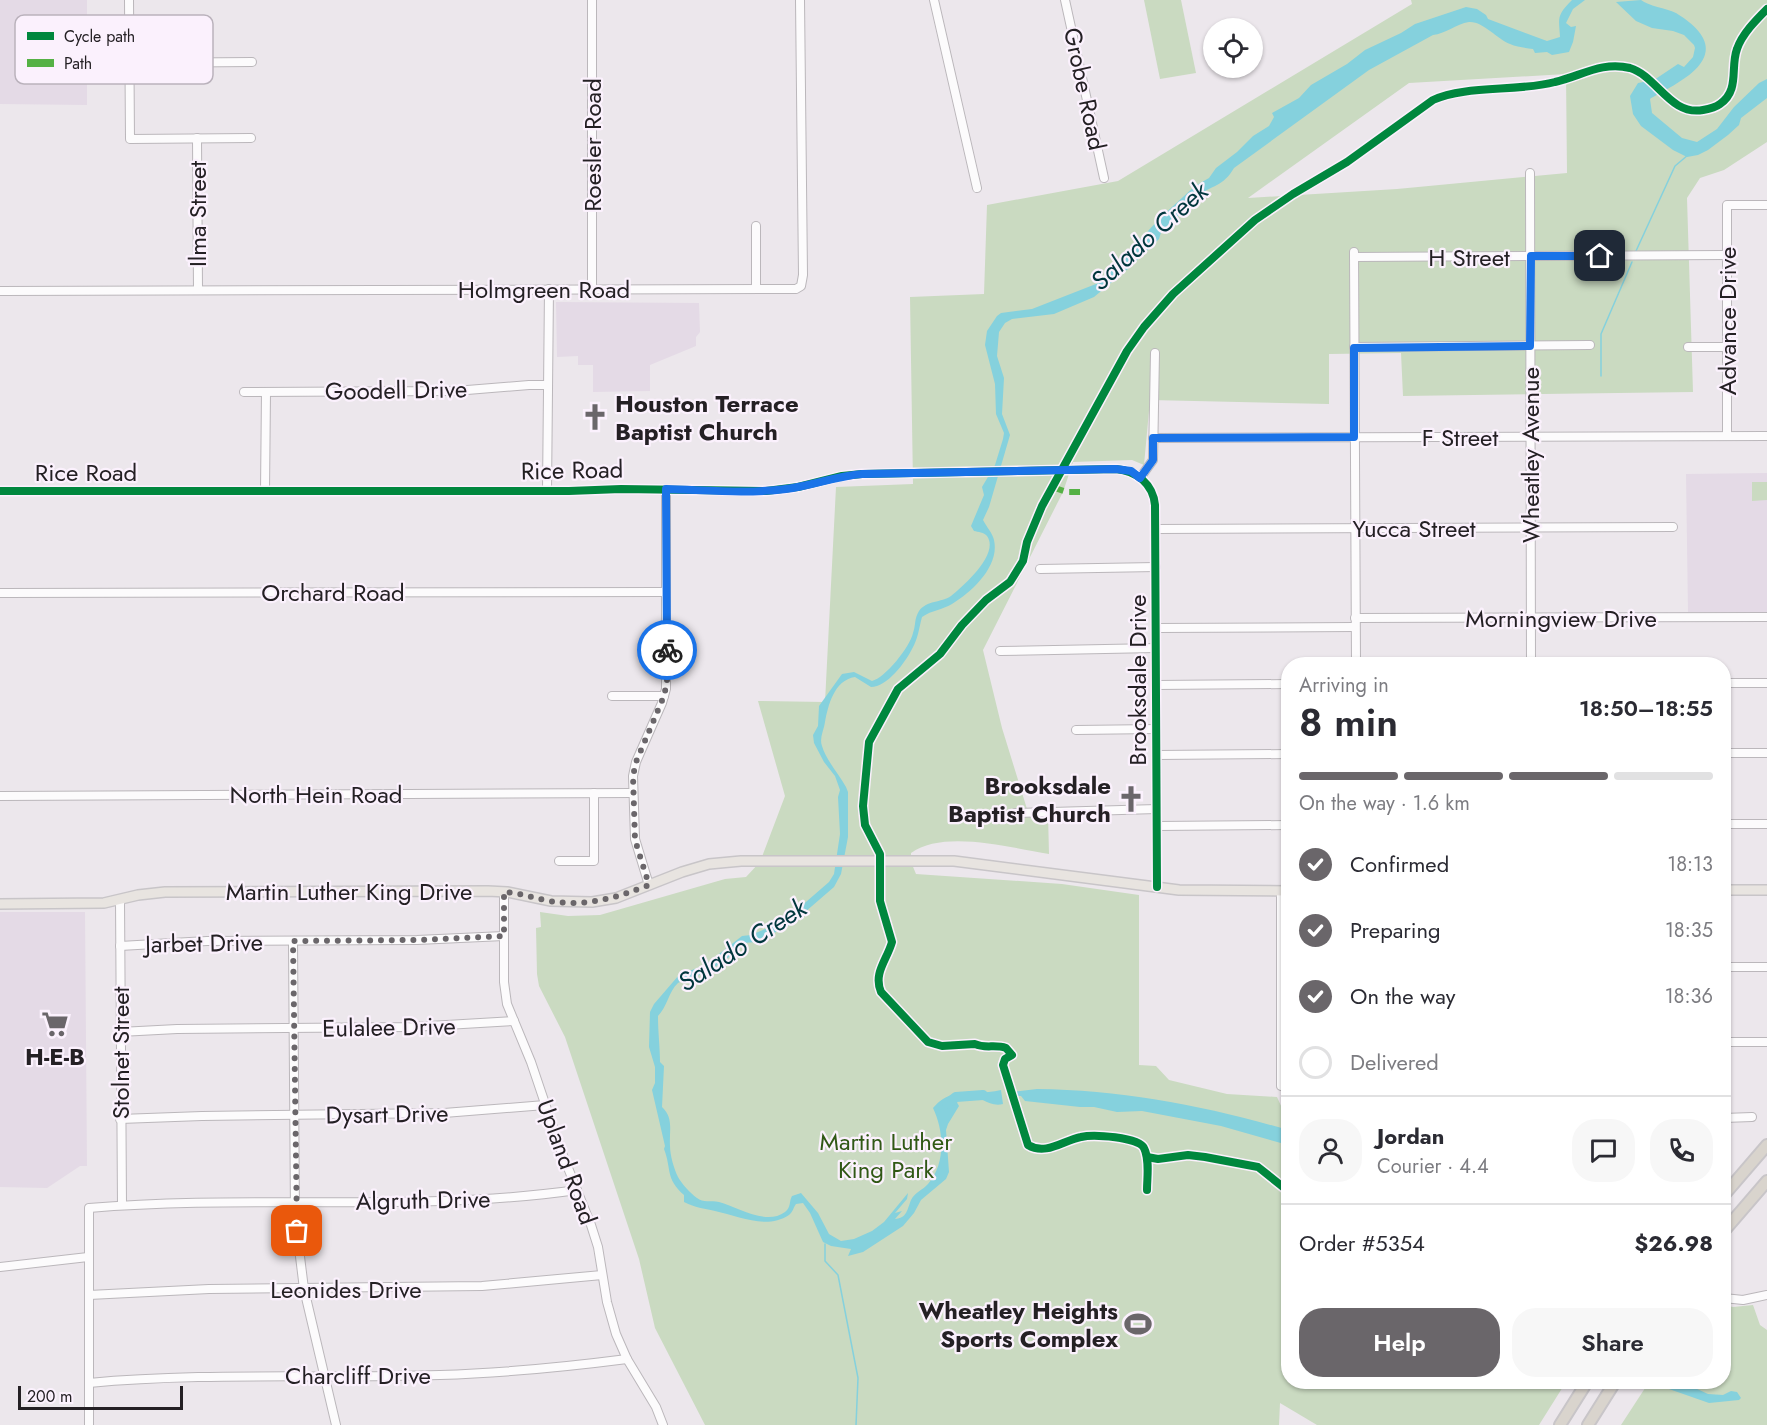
<!DOCTYPE html>
<html lang="en">
<head>
<meta charset="utf-8">
<style>
	:root { --surface:#fff; --page:#f7f7f7; --text:#2b2b33; --muted:#7c7c81; --line:#e1e1e2; --accent:#6a666a }
	body { margin:0; font-family:Jost,sans-serif; background:var(--page); color:var(--text); height:100vh; display:flex; flex-direction:column; font-size:22px; white-space:nowrap }
	* { box-sizing:border-box; margin:0 }
	p { font-size:20px; color:var(--muted) }
	.icon { flex:none; width:33px; height:33px; fill:none; stroke:currentColor; stroke-width:2; stroke-linecap:round; stroke-linejoin:round }
	.map { position:relative; flex:1; overflow:hidden }
	.sheet { position:absolute; left:1281px; top:657px; width:450px; height:732px; display:flex; flex-direction:column; background:var(--surface); border-radius:24px; box-shadow:0 2px 4px #0004 }
	.sheet>* { flex:none }
	.fabs { position:absolute; left:1203px; top:18px; display:grid; gap:12px }
	.fabs a { display:grid; place-items:center; width:60px; height:60px; border-radius:50%; background:var(--surface); box-shadow:0 2px 4px #0004; font-size:30px }
	.scale { position:absolute; left:18px; bottom:15px; width:165px; box-sizing:border-box; padding-left:6px; border:3px solid #242024; border-top:0; font-size:16px; line-height:21px; white-space:nowrap; color:#242024; -webkit-text-stroke:4px #fbf1fd; paint-order:stroke }
	.pin { position:absolute; display:grid; place-items:center; width:51px; height:51px; color:#fff; margin:-26px; border-radius:12px; box-shadow:0 3px 9px #0006 }
	.courier { position:absolute; display:grid; place-items:center; width:60px; height:60px; margin:-30px; border:4px solid #1a73e8; border-radius:50%; background:#fff; color:#222; box-shadow:0 2px 8px #0007 }
	.summary em { font-style:normal; font-weight:600 }
	.summary div { display:flex; flex-direction:column-reverse }
	.summary { display:flex; align-items:center; justify-content:space-between; height:102px; padding:0 18px }
	h1 { font-size:39px; font-weight:600; line-height:45px }
	.bar { display:grid; grid-template-columns:repeat(4,1fr); gap:9px 6px; align-content:center; height:72px; padding:0 18px }
	.bar i { height:8px; border-radius:4px; background:var(--line) }
	.bar .current { background:var(--accent) }
	.bar p { grid-column:span 4 }
	.line { display:flex; align-items:center; gap:15px; padding:0 18px; border-top:2px solid var(--line) }
	.line div { flex:1 }
	.round { display:grid; place-items:center; flex:none; width:63px; height:63px; border-radius:24px; background:var(--page) }
	ol { padding:0 18px; list-style:none }
	li { display:flex; align-items:center; gap:18px; height:66px }
	li p { margin-inline-start:auto }
	li .icon { padding:6px; border-radius:50%; background:var(--accent); color:#fff; stroke-width:4 }
	li:last-child { color:var(--muted) }
	li i { width:33px; height:33px; border:3px solid var(--line); border-radius:50% }
	.button { display:flex; gap:12px; margin-top:auto; padding:12px 18px }
	.button a { flex:1; height:69px; border-radius:24px; background:var(--accent); color:#fff; font-size:24px; font-weight:600; line-height:69px; text-align:center }
	.button a+a { background:var(--page); color:var(--text) }
	.map>svg:first-child { display:block }
	.built { fill:#e4dae6 }
	.green { fill:#cadac1; fill-rule:evenodd }
	.water { fill:#85d1dd }
	.lines { fill:none; stroke-linecap:round; stroke-linejoin:round }
	.stream { stroke:#85d1dd; stroke-width:1.5 }
	.river { stroke:#85d1dd; stroke-width:10 }
	.minor-casing { stroke:#bbb7bb; stroke-width:10 }
	.major-casing { stroke:#c8c5c8; stroke-width:12 }
	.highway-casing { stroke:#c8c5c8; stroke-width:14 }
	.minor { stroke:#fcfbfc; stroke-width:8 }
	.major { stroke:#e8e4e0; stroke-width:9 }
	.highway { stroke:#d9d4cd; stroke-width:10 }
	.quiet { stroke:#55b145; stroke-width:6; stroke-dasharray:12 6; stroke-linecap:butt }
	.cycleway-casing { stroke:#fbf1fd; stroke-width:11 }
	.cycleway { stroke:#00873e; stroke-width:8 }
	.done { stroke:#6a666a; stroke-width:6; stroke-dasharray:0 10.8 }
	.route { stroke:#1a73e8; stroke-width:8 }
	.labels { text-anchor:middle; dominant-baseline:central; stroke-width:4.5; stroke-linejoin:round; paint-order:stroke }
	.street-label { font-size:24px; fill:#242024; stroke:#fbf1fd }
	.poi-label { font-size:24px; font-weight:bold; fill:#242024; stroke:#fbf1fd; text-anchor:end }
	.park-label { font-size:24px; fill:#305815; stroke:#fbf1fd }
	.water-label { font-size:26px; font-style:italic; fill:#00363d; stroke:#fbf1fd }
	.key { fill:#fbf1fd; stroke:#bab2bc; stroke-width:1.5 }
	.key-label { font-size:16px; fill:#242024 }
</style>
</head>
<body>
<div class="map">
<svg width="1767" height="1425" viewBox="0 0 1767 1425">
	<rect width="100%" height="100%" fill="#ece7ec"/>
	<g class="built">
		<polygon points="0,0 87,0 87,105 0,104"/>
		<polygon points="556,302 699,303 700,332 696,337 696,346 650,365 650,391 593,392 593,365 578,365 578,356 557,357"/>
		<polygon points="1767,473 1767,612 1688,612 1686,474"/>
		<polygon points="0,912 85,912 87,1166 80,1166 47,1188 0,1187"/>
	</g>
	<g class="green">
		<polygon points="1144,0 1181,0 1196,73 1160,79"/>
		<path d="M1411,0H1767V142L1724,170L1700,178L1687,198L1693,392L1403,396L1401,353L1329,354V404L1150,400L1144,465L1132,460L1073,462L1063,492L983,650L1002,728L1027,809L1026,817L1048,814L1049,854C1011,848 944,829 911,853V862L916,874L1062,884L1139,895V1065L1156,1066L1169,1080L1227,1094L1277,1097L1282,1108L1288,1110V1382H1566L1539,1425H1317L1280,1403L1279,1425H705L655,1328L639,1259L565,1037L539,986L537,974L536,928L541,927L540,912L568,916L600,915L725,879L746,877L760,862L785,796L758,701L825,702L836,487L913,484L910,297L984,294L987,205L1118,181L1412,4ZM1566,74L1567,173L1397,189L1248,198L1409,83Z"/>
		<polygon points="1752,482 1767,482 1767,500 1752,501"/>
		<polygon points="1724,1305 1733,1307 1753,1305 1760,1325 1767,1330 1767,1425 1621,1425 1649,1382 1724,1382"/>
	</g>
	<g class="water">
		<path d="M1572,0H1585L1573,9L1566,23L1571,27L1576,26L1573,42L1569,52L1552,55L1547,52L1535,53L1533,49C1526,48 1517,47 1510,44C1497,39 1483,21 1469,22C1456,24 1445,34 1433,35L1369,70L1234,168C1223,187 1212,185 1197,196C1184,206 1177,222 1162,229L1159,239L1129,268L1094,297L1054,314L1012,319L1005,323L999,332L997,356L1004,378L1002,414L1010,435L989,507L983,520C986,526 993,534 994,540C1000,566 972,592 952,604C942,610 932,610 922,617C919,628 918,639 912,649C905,663 887,687 871,687L855,677C834,680 828,706 825,722C824,730 819,738 822,746C826,760 839,774 846,787L848,792V837L841,874L834,887L790,925L756,942L744,943C732,957 713,969 697,976C691,979 683,980 678,983C669,991 667,1007 658,1016C658,1033 660,1047 660,1062L664,1066L662,1107C674,1118 669,1131 670,1146C670,1155 674,1169 678,1177C682,1184 690,1193 697,1198C703,1203 711,1200 719,1202C738,1207 766,1226 785,1212C791,1208 789,1201 792,1196L801,1193L818,1213L829,1234L841,1241L854,1239L872,1231L884,1222L908,1193L907,1199L895,1213L902,1211L895,1219C907,1218 907,1210 911,1200C915,1192 923,1190 928,1184C946,1163 944,1131 933,1108C953,1084 976,1097 1001,1090L1003,1104C986,1109 975,1087 955,1099L959,1106L948,1124L946,1130L949,1172L946,1179L921,1200L914,1213L903,1226L863,1252L848,1256L851,1249L831,1246L823,1242L810,1213L803,1203L796,1204C793,1208 793,1212 789,1215C766,1230 739,1216 715,1211C703,1208 696,1208 684,1202V1195C665,1178 672,1170 664,1149L665,1146L652,1090L655,1083V1067L649,1047L650,1012L654,1004L679,975L705,965L742,936L751,935L784,921L829,882L834,874L840,834L838,797L840,790L835,776L824,762L814,743L813,735L818,726L819,706L842,674L854,672L872,681C885,678 910,647 913,633C916,625 914,619 919,611C927,600 941,603 951,596C963,586 1000,554 987,536C984,532 978,532 974,531L971,526L984,495L982,487L995,465L1003,439L1004,433L996,414L995,384L985,345L987,331L997,316L1001,313L1032,309L1101,282L1160,218L1195,186L1209,178L1216,168L1237,152L1253,136L1269,126L1274,117L1272,113L1299,98L1311,85L1347,64L1365,50L1401,33L1415,24L1466,7L1477,9L1486,15L1488,19L1547,41L1560,37C1559,18 1556,16 1572,0Z"/>
		<path d="M1641,0C1648,6 1666,8 1676,13C1686,19 1698,28 1703,38C1718,67 1669,87 1650,99L1652,113L1682,138L1697,142L1717,129L1734,107L1759,83L1767,79V98L1741,118L1739,125L1728,135L1708,150L1698,155L1687,157L1673,150L1641,126L1633,114L1630,96L1638,83L1654,80L1678,64L1684,67L1693,57L1695,48L1694,45L1684,35L1673,31L1652,28L1636,21L1616,2Z"/>
		<path d="M1037,1089C1122,1090 1207,1106 1288,1130V1145L1221,1126L1142,1111L1117,1112L1094,1107H1080L1025,1101L1021,1096H1012L1011,1092Z"/>
		<polygon points="1662,1382 1682,1382 1708,1394 1723,1395 1731,1391 1737,1392 1741,1398 1739,1400 1709,1403 1669,1389"/>
	</g>
	<g class="lines">
		<g class="stream">
			<polyline points="1636,251 1675,166 1688,155"/>
			<polyline points="1601,376 1601,334 1632,262"/>
			<polyline points="825,1244 825,1261 838,1275 858,1378 856,1425"/>
		</g>
		<polyline class="river" points="947,1104 956,1097 983,1095"/>
		<defs>
			<g id="minor">
				<polyline points="129,0 130,139 251,138"/>
				<polyline points="934,0 977,188"/>
				<polyline points="1065,0 1104,178"/>
				<polyline points="129,63 252,62"/>
				<polyline points="197,138 198,290"/>
				<polyline points="1530,173 1531,664"/>
				<polyline points="1354,252 1356,664"/>
				<polyline points="1354,257 1727,255"/>
				<polyline points="592,289 592,0"/>
				<polyline points="756,289 756,226"/>
				<polyline points="0,291 796,289 801,286 803,275 800,0"/>
				<polyline points="1354,347 1590,345"/>
				<polyline points="1688,347 1728,347"/>
				<polyline points="244,392 455,391 529,385 548,385"/>
				<polyline points="1727,436 1727,205 1767,205"/>
				<polyline points="1153,438 1767,436"/>
				<polyline points="1140,478 1153,460 1155,353"/>
				<path d="M0,491H569L621,489L766,491L798,487L842,476L862,474L1116,469C1137,471 1153,484 1155,505L1157,887"/>
				<polyline points="265,491 266,392"/>
				<polyline points="547,491 549,289"/>
				<polyline points="1156,529 1673,527"/>
				<polyline points="1040,569 1156,567"/>
				<polyline points="0,593 666,592"/>
				<polyline points="1355,618 1767,617"/>
				<polyline points="1156,628 1355,627"/>
				<polyline points="1000,651 1156,648"/>
				<polyline points="1724,683 1767,683"/>
				<polyline points="1156,685 1288,684"/>
				<polyline points="612,696 664,696"/>
				<polyline points="1076,730 1156,729"/>
				<polyline points="1724,753 1767,753"/>
				<polyline points="1157,755 1288,754"/>
				<polyline points="0,796 633,793"/>
				<polyline points="1015,813 1157,809"/>
				<polyline points="1724,824 1767,824"/>
				<polyline points="1157,826 1288,825"/>
				<polyline points="559,861 594,861 594,793"/>
				<polyline points="649,885 635,839 633,776 636,762 662,703 666,689 666,489"/>
				<polyline points="1281,891 1281,1086 1288,1088"/>
				<polyline points="504,892 504,982 507,1004 531,1062 560,1148 591,1225 598,1247 607,1302 616,1334 627,1359 656,1407 663,1425"/>
				<polyline points="120,900 122,1205"/>
				<polyline points="293,941 295,1216 304,1289 336,1425"/>
				<polyline points="120,946 207,941 417,940 504,936"/>
				<polyline points="1724,967 1767,967"/>
				<polyline points="120,1032 177,1029 412,1027 514,1021"/>
				<polyline points="1724,1042 1767,1042"/>
				<polyline points="1724,1118 1752,1117"/>
				<polyline points="120,1119 202,1116 444,1113 545,1105"/>
				<polyline points="0,1267 88,1257"/>
				<polyline points="89,1295 209,1289 482,1286 602,1275"/>
				<polyline points="1724,1298 1743,1300 1767,1295"/>
				<path d="M89,1383C206,1372 323,1379 440,1375C503,1373 565,1367 627,1359"/>
				<path d="M89,1425V1208C251,1194 415,1213 577,1190"/>
			</g>
			<g id="major">
				<polyline points="1724,890 1767,890"/>
				<polyline points="0,904 104,903 138,895 165,892 488,891 507,892 551,901 592,902 616,898 682,872 709,864 741,861 954,861 1179,890 1288,891"/>
			</g>
			<g id="highway">
				<polyline points="1724,1195 1767,1145"/>
				<polyline points="1724,1231 1767,1181"/>
				<polyline points="1560,1425 1587,1382"/>
				<polyline points="1588,1425 1615,1382"/>
			</g>
		</defs>
		<use href="#minor" class="minor-casing"/>
		<use href="#major" class="major-casing"/>
		<use href="#highway" class="highway-casing"/>
		<use href="#minor" class="minor"/>
		<use href="#major" class="major"/>
		<use href="#highway" class="highway"/>
		<polyline class="quiet" points="1052,487 1067,492 1080,492"/>
		<defs>
			<g id="cycleway">
				<path d="M0,491H569L621,489L766,491L798,487L842,476L862,474L1116,469C1137,471 1153,484 1155,505L1157,887"/>
				<polyline points="1147,1157 1158,1159 1188,1155 1205,1157 1258,1167 1288,1191"/>
				<path d="M1147,1190C1147,1178 1150,1160 1144,1148C1139,1137 1093,1134 1081,1137C1064,1140 1046,1156 1028,1145L1003,1065L1005,1059L1012,1055L1006,1048C995,1044 985,1049 975,1044L942,1046L928,1042L881,992C873,973 887,960 892,942L880,901V854L865,825L863,806L869,742L898,689L940,654L962,625L986,600L1010,582L1023,561L1027,542L1042,506L1127,351L1144,327L1173,294L1255,220L1293,194L1347,162L1433,100C1465,85 1517,92 1555,82C1581,76 1602,61 1630,68C1657,76 1670,116 1703,110C1709,109 1716,107 1720,104C1740,90 1730,68 1737,49C1742,34 1756,20 1767,9"/>
			</g>
		</defs>
		<use href="#cycleway" class="cycleway-casing"/>
		<use href="#cycleway" class="cycleway"/>
	</g>
	<g class="lines">
		<path class="done" d="M297,1231L293,941L417,940L504,936V892C519,893 534,898 549,901C587,907 615,898 649,885L635,840L633,776L636,762L664,696L667,682V650"/>
		<path class="route" d="M667,650L666,489C706,490 746,494 786,489C812,486 836,476 862,474L1116,469L1131,471L1140,478L1153,460V438L1354,437V348L1530,346L1531,256H1600"/>
	</g>
	<defs>
		<symbol id="church-bare" viewBox="-9 -9 18 18"><path d="M-1.2-6h2.4v3.5h3.3v2.4h-3.3V6h-2.4V-.1h-3.3v-2.4h3.3Z" fill="#6a666a" stroke="#fbf1fd" stroke-width="2.5" paint-order="stroke"/></symbol>
		<symbol id="supermarket-bare" viewBox="-9 -9 18 18"><path d="M-6-5.5h2.5l.6 2H6L4.5 2H-2.5L-4.4-4H-6ZM-1.5 3.2a1.3 1.3 0 1 0 .1 0ZM3 3.2a1.3 1.3 0 1 0 .1 0Z" fill="#6a666a" stroke="#fbf1fd" stroke-width="2.5" paint-order="stroke"/></symbol>
		<symbol id="stadium-bare" viewBox="-9 -9 18 18"><path d="M0-5a6.5 5 0 1 0 0 10a6.5 5 0 1 0 0-10ZM-3.5-1.8h7v3.6h-7Z" fill="#6a666a" stroke="#fbf1fd" stroke-width="2.5" paint-order="stroke"/></symbol>
	</defs>
	<g fill-rule="evenodd">
		<use href="#church-bare" x="576" y="398" width="38" height="38"/>
		<use href="#church-bare" x="1112" y="780" width="38" height="38"/>
		<use href="#supermarket-bare" x="36" y="1005" width="38" height="38"/>
		<use href="#stadium-bare" x="1119" y="1305" width="38" height="38"/>
	</g>
	<g class="labels">
		<g class="street-label">
			<text transform="translate(1085 89) rotate(78)">Grobe Road</text>
			<text transform="translate(592 145) rotate(-90)">Roesler Road</text>
			<text transform="translate(197 214) rotate(-90)">Ilma Street</text>
			<text x="1469" y="257">H Street</text>
			<text x="544" y="289">Holmgreen Road</text>
			<text transform="translate(1727 321) rotate(-90)">Advance Drive</text>
			<text transform="translate(396 390) rotate(-1)">Goodell Drive</text>
			<text x="1460" y="437">F Street</text>
			<text transform="translate(1530 455) rotate(-90)">Wheatley Avenue</text>
			<text transform="translate(572 470) rotate(-1)">Rice Road</text>
			<text x="86" y="472">Rice Road</text>
			<text x="1414" y="528">Yucca Street</text>
			<text x="333" y="592">Orchard Road</text>
			<text x="1561" y="618">Morningview Drive</text>
			<text transform="translate(1137 680) rotate(-90)">Brooksdale Drive</text>
			<text x="316" y="794">North Hein Road</text>
			<text x="349" y="891">Martin Luther King Drive</text>
			<text transform="translate(204 943) rotate(-1)">Jarbet Drive</text>
			<text transform="translate(389 1027) rotate(-1)">Eulalee Drive</text>
			<text transform="translate(120 1053) rotate(-90)">Stolnet Street</text>
			<text transform="translate(387 1114) rotate(-1)">Dysart Drive</text>
			<text transform="translate(567 1162) rotate(70)">Upland Road</text>
			<text transform="translate(423 1200) rotate(-1)">Algruth Drive</text>
			<text x="346" y="1289">Leonides Drive</text>
			<text x="358" y="1375">Charcliff Drive</text>
		</g>
		<g class="poi-label">
			<text x="615" y="403" text-anchor="start">Houston Terrace<tspan x="615" dy="28">Baptist Church</tspan></text>
			<text x="1111" y="785">Brooksdale<tspan x="1111" dy="28">Baptist Church</tspan></text>
			<text x="55" y="1056" text-anchor="middle">H-E-B</text>
			<text x="1118" y="1310">Wheatley Heights<tspan x="1118" dy="28">Sports Complex</tspan></text>
		</g>
		<g class="park-label">
			<text x="886" y="1141">Martin Luther<tspan x="886" dy="28">King Park</tspan></text>
		</g>
		<g class="water-label">
			<text transform="translate(1149 236) rotate(-42)">Salado Creek</text>
			<text transform="translate(742 945) rotate(-33)">Salado Creek</text>
		</g>
	</g>
	<rect x="15" y="15" width="198" height="69" rx="9" class="key"/>
	<rect x="27" y="32" width="27" height="8" fill="#00873e"/>
	<rect x="27" y="59" width="27" height="8" fill="#55b145"/>
	<g class="key-label">
		<text x="64" y="42">Cycle path</text>
		<text x="64" y="69">Path</text>
	</g>
</svg>
<div class="fabs">
<a><svg class="icon" aria-label="locate" viewBox="0 0 24 24"><circle cx="12" cy="12" r="6"/><path d="M12 2v4M12 18v4M2 12h4M18 12h4"/></svg></a>
</div>
<div class="scale">200 m</div>
<div class="pin" style="left:297px;top:1231px;background:#ea580c"><svg class="icon" aria-label="bag" viewBox="0 0 24 24"><path d="M5 8h14l-1 12H6zM9 8a3 3 0 0 1 6 0"/></svg></div>
<div class="pin" style="left:1600px;top:256px;background:#1f2937"><svg class="icon" aria-label="home" viewBox="0 0 24 24"><path d="M3 11l9-7 9 7M6 9v11h12V9"/></svg></div>
<div class="courier" style="left:667px;top:650px"><svg class="icon" aria-label="bike" viewBox="0 0 24 24"><circle cx="6" cy="16" r="4"/><circle cx="18" cy="16" r="4"/><path d="M6 16l4-8h5l3 8M10 8l3 8H6M13 5h3"/></svg></div>
<section class="sheet">
<div class="summary"><div><h1>8 min</h1><p>Arriving in</p></div><em>18:50–18:55</em></div>
<div class="bar"><i class="current"></i><i class="current"></i><i class="current"></i><i></i><p>On the way · 1.6 km</p></div>
<ol>
<li><svg class="icon" aria-label="check" viewBox="0 0 24 24"><path d="M5 12l5 5 9-10"/></svg>Confirmed<p>18:13</p></li>
<li><svg class="icon" aria-label="check" viewBox="0 0 24 24"><path d="M5 12l5 5 9-10"/></svg>Preparing<p>18:35</p></li>
<li><svg class="icon" aria-label="check" viewBox="0 0 24 24"><path d="M5 12l5 5 9-10"/></svg>On the way<p>18:36</p></li>
<li><i></i>Delivered</li>
</ol>
<div class="line" style="height:108px"><a class="round"><svg class="icon" aria-label="person" viewBox="0 0 24 24"><circle cx="12" cy="8" r="4"/><path d="M4 21q1-7 8-7t8 7"/></svg></a><div><b>Jordan</b><p>Courier · 4.4</p></div><a class="round"><svg class="icon" aria-label="chat" viewBox="0 0 24 24"><path d="M4 5h16v11H9l-5 4z"/></svg></a><a class="round"><svg class="icon" aria-label="phone" viewBox="0 0 24 24"><path d="M5 4h4l2 5-3 2q2 4 5 5l2-3 5 2v4C11 20 4 13 5 4z"/></svg></a></div>
<div class="line" style="height:78px"><div>Order #5354</div><b>$26.98</b></div>
<div class="button"><a>Help</a><a>Share</a></div>
</section>
</div>
</body>
</html>
